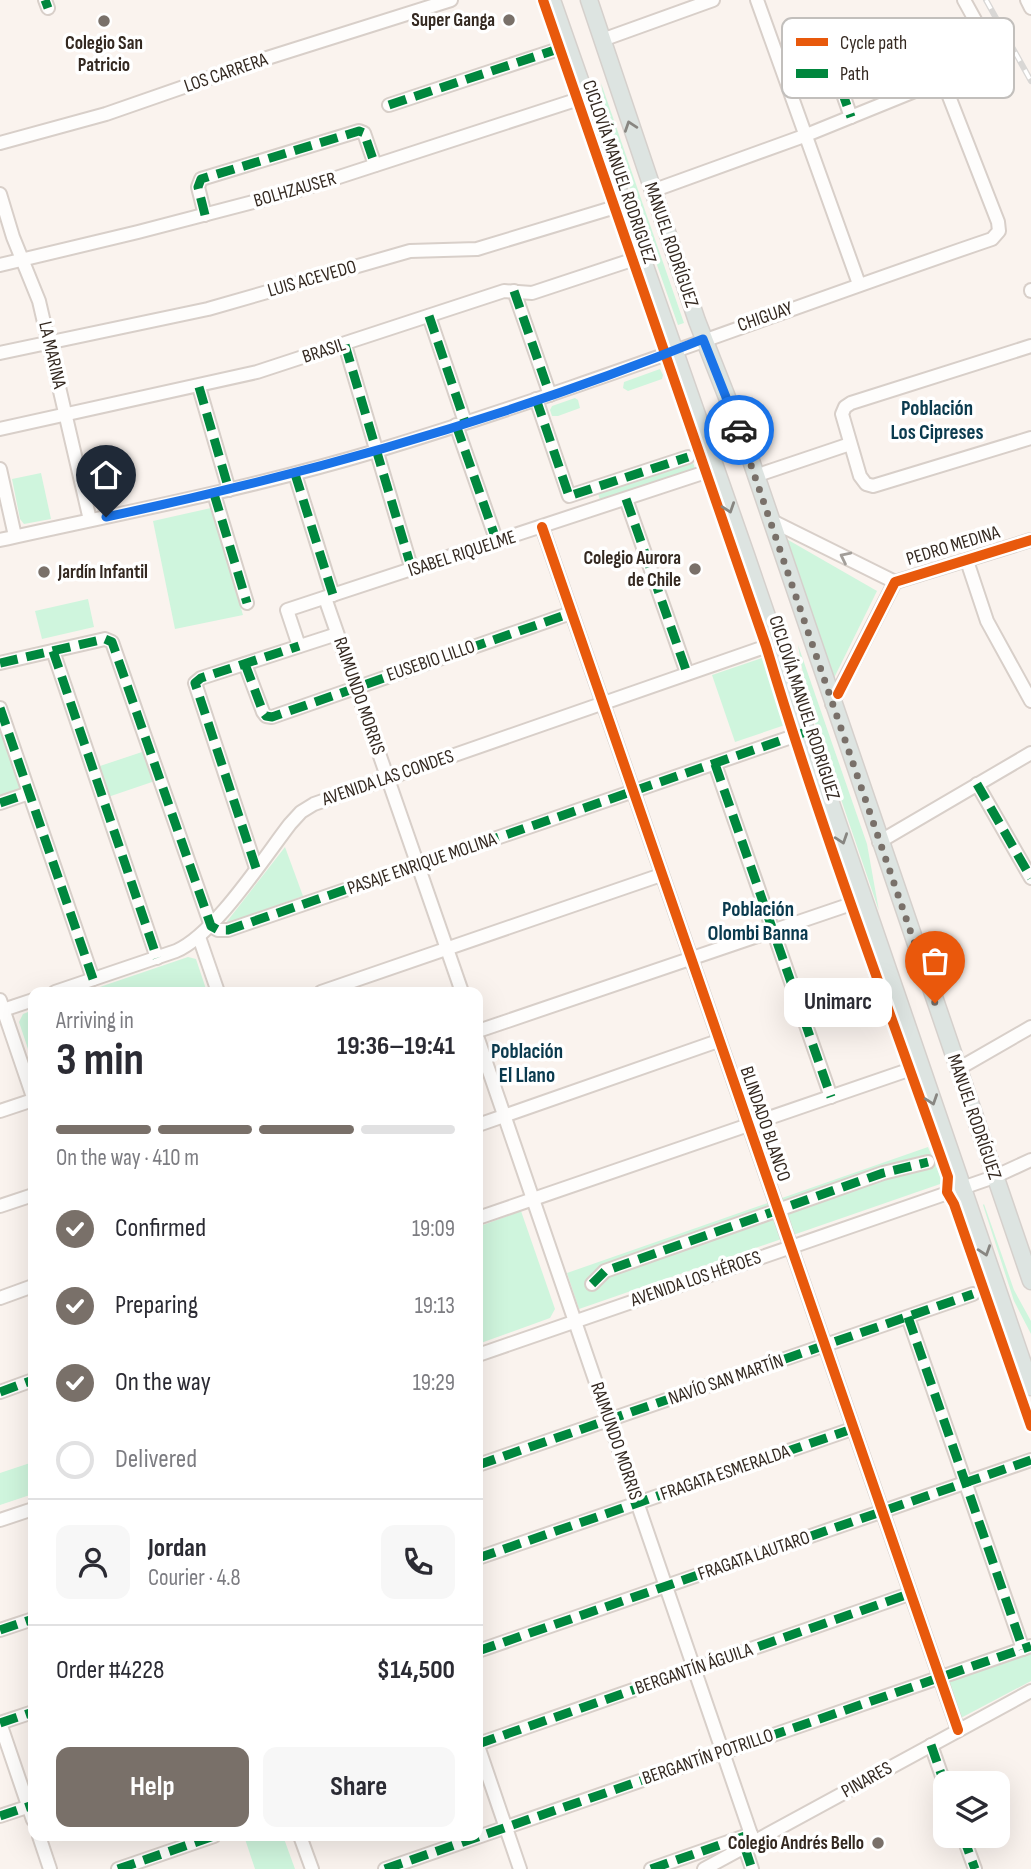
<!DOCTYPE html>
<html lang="en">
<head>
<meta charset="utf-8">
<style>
	:root { --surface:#fff; --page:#f7f7f7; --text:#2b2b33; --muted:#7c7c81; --line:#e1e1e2; --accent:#797069 }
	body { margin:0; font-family:"Sofia Sans Condensed",sans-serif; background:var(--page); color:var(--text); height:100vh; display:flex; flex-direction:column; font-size:26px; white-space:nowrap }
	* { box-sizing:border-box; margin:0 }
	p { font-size:23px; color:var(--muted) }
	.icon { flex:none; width:38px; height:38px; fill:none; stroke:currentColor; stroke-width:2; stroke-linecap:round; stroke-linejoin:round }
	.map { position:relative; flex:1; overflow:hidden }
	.sheet { position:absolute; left:28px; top:987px; width:455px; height:854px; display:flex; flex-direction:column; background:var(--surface); border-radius:14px; box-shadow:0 7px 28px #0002 }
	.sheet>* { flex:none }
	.buttons { position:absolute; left:933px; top:1771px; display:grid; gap:14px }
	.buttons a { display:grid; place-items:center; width:77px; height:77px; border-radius:14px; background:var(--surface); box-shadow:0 7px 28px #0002; font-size:35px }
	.pin { position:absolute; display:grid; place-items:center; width:60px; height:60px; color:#fff; margin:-72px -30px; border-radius:50% 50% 50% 0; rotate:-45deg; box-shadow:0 0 7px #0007 }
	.pin .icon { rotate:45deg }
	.courier { position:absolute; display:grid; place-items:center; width:70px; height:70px; margin:-35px; border:5px solid #1a73e8; border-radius:50%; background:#fff; color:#222; box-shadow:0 2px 9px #0007 }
	.bubble { position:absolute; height:49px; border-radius:14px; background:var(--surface); box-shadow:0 7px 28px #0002; font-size:23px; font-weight:700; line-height:49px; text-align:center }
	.overview em { font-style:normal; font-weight:700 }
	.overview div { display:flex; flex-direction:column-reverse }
	.overview { display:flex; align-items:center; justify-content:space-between; height:119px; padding:0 28px }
	h1 { font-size:46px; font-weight:700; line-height:52px }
	.bar { display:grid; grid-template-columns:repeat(4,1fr); gap:10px 7px; align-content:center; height:84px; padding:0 28px }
	.bar i { height:9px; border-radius:5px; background:var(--line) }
	.bar .active { background:var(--accent) }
	.bar p { grid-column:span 4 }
	.line { display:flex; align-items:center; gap:18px; padding:0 28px; border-top:2px solid var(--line) }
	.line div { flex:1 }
	.round { display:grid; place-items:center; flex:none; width:74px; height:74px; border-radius:14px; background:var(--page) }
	ol { padding:0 28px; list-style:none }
	li { display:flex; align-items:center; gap:21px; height:77px }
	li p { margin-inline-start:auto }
	li .icon { padding:7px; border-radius:50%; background:var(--accent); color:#fff; stroke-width:4 }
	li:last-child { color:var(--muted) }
	li i { width:38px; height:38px; border:4px solid var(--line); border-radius:50% }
	.cta { display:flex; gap:14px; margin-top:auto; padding:14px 28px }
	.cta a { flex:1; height:80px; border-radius:14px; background:var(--accent); color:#fff; font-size:28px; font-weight:700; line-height:80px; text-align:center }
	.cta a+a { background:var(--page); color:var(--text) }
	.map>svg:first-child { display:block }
	.green { fill:#cff5dd }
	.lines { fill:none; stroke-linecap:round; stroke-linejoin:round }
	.minor-casing { stroke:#d8cfc9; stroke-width:16 }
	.major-casing { stroke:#d5d0cc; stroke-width:19 }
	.minor { stroke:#fefdfc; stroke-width:12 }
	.major { stroke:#dde4e1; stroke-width:16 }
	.rail-casing { stroke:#d9d7d5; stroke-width:6 }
	.rail { stroke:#fff; stroke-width:3.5; stroke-dasharray:10; stroke-linecap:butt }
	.quiet { stroke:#00873e; stroke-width:9; stroke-dasharray:18 9; stroke-linecap:butt }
	.cycleway-casing { stroke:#fff; stroke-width:15 }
	.cycleway { stroke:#e8590c; stroke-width:10 }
	.oneway { stroke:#888681 }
	.oneway2 { stroke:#a39e99 }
	.done { stroke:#797069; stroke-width:7; stroke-dasharray:0 12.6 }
	.route { stroke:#1a73e8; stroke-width:9 }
	.poi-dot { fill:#797069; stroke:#fff; stroke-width:2.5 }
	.labels { text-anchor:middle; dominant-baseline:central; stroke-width:7; stroke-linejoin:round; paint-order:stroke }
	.poi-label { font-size:19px; font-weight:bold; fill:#342921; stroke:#fff; text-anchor:end }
	.street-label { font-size:19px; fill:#342921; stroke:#fff }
	.neighbourhood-label { font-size:21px; font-weight:bold; fill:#0a3a4e; stroke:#fff }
	.key { fill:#fff; stroke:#c2bfbc; stroke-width:2 }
	.key-label { font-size:19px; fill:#342921 }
</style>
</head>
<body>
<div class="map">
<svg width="1031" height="1869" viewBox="0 0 1031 1869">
	<rect width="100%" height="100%" fill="#faf3ee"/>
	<g class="green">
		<polygon points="601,83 684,323 678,325 608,125"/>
		<polygon points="660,369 663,375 662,379 628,391 623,388 624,382"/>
		<polygon points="575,398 578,400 580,408 558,416 552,416 550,410 552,406"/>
		<polygon points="692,459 695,469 600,500 597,490"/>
		<polygon points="41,473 51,519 24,524 20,519 12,479"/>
		<polygon points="211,508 243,615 175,629 153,521"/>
		<polygon points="783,537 877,591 834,678"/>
		<polygon points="88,599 94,627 42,639 35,611"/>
		<polygon points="798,645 867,844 879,911 808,702"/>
		<polygon points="762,658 785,725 735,742 712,675"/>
		<polygon points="0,721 23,792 0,799"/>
		<polygon points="145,751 155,781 108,797 97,767"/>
		<polygon points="285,847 303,896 225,924"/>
		<polygon points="188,957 196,959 207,992 85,992"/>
		<polygon points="33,1010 33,1064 19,1022 23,1014"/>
		<polygon points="928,1147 943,1183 579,1309 567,1273"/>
		<polygon points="984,1204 1014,1290 1031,1321 1031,1334 1014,1301 983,1205"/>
		<polygon points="521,1211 555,1309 550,1318 478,1344 478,1227"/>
		<polygon points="33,1462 33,1494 0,1505 0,1473"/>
		<polygon points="1031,1650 1031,1681 957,1720 947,1680"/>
		<polygon points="244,1836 283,1836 295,1869 255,1869"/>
	</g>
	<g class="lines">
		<defs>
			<g id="minor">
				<polyline points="45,0 48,8"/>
				<polyline points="757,0 859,284"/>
				<polyline points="1027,0 1031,8"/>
				<polyline points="602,40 713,0"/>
				<polyline points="832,63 851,117"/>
				<polyline points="389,105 568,46"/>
				<polyline points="0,143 106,114 264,59 451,0"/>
				<polyline points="652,191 804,136 996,58 964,0"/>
				<polyline points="0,194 13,237 39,301 90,520"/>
				<polyline points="205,215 198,187 201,179 359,131 364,133 375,165"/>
				<polyline points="0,265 138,232 299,190 585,97"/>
				<polyline points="1031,290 1031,291"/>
				<polyline points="514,291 550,395"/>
				<polyline points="429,316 465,422"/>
				<polyline points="345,345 412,570"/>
				<polyline points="1031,346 851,403 845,407 842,414 860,476 866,484 873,486 1031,438"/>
				<polyline points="0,353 208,309 410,251 477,249 622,205"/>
				<polyline points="199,387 229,490"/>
				<polyline points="536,399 569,496 688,457"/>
				<polyline points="456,425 497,542"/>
				<polyline points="0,429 257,372 504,291 532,293 641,257"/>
				<polyline points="0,469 15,536"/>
				<polyline points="295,474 333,595"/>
				<polyline points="755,476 850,444"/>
				<polyline points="214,494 247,603"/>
				<polyline points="626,499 687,673"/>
				<polyline points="770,520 895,582 1031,540"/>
				<polyline points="542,527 958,1730"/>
				<path d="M0,540C126,512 252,488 376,451C584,388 786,309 992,239L999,231L998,222L943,81"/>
				<polyline points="967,561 987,621 1031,701"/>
				<polyline points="325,598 462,992"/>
				<polyline points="299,646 287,610 715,469"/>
				<polyline points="53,651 157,958"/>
				<polyline points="0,663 105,639 112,642 211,926 218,930 228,930 806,732"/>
				<polyline points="245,664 263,712 266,716 272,717 571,613"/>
				<polyline points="832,704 895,582"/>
				<polyline points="0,708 93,979"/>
				<polyline points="715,764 831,1097"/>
				<polyline points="977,784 1031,878"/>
				<polyline points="0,803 29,793"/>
				<polyline points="879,842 1031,753"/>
				<polyline points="256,868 195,683 201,678 337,634"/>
				<polyline points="199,937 218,992"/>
				<path d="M55,992L176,951C214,935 263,859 290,824L301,812L314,804L776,643"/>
				<polyline points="321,992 661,875"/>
				<polyline points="0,1000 33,1097"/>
				<polyline points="0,1011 33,1000"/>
				<polyline points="478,1031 863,900"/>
				<polyline points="478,1039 754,1843"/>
				<polyline points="958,1069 1031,1027"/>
				<polyline points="0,1111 33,1100"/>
				<polyline points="478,1125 718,1041"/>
				<polyline points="0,1206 33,1195"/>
				<polyline points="478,1218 920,1066"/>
				<polyline points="592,1284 605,1271 883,1173 928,1162"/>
				<polyline points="0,1298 33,1286"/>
				<polyline points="908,1317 1023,1649"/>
				<polyline points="478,1355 994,1177 1031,1160"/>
				<polyline points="0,1392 33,1380"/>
				<polyline points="478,1465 973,1294"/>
				<polyline points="0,1520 33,1509"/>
				<polyline points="478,1558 852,1429"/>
				<polyline points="0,1630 33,1619"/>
				<polyline points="478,1651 1031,1460"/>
				<polyline points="33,1712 0,1723 33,1820"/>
				<polyline points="478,1744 909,1594"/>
				<polyline points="931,1745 945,1785"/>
				<polyline points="478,1746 520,1869"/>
				<polyline points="0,1816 33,1805"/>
				<polyline points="39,1836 50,1869"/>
				<polyline points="300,1836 312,1869"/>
				<polyline points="963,1836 975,1869"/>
				<polyline points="745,1848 752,1869"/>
				<polyline points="118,1869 214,1836"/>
				<polyline points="385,1869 1031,1646"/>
				<polyline points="651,1869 751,1834"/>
				<polyline points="704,1869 1031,1691"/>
			</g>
			<g id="major">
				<polyline points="552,0 746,555 1031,1387"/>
				<polyline points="589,0 697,321 745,443 1031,1281"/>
			</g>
		</defs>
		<use href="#minor" class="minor-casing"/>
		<use href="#major" class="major-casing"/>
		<use href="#minor" class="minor"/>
		<use href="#major" class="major"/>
		<defs>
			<polyline id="rail" points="986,0 1031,81"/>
		</defs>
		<use href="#rail" class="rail-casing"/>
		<use href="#rail" class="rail"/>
		<g class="quiet">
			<polyline points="45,0 48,8"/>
			<polyline points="832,63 851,117"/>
			<polyline points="389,105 564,47"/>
			<polyline points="205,215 198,187 201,179 359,131 364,133 375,165"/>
			<polyline points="514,291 550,395"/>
			<polyline points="429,316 465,422"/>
			<polyline points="345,345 412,570"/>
			<polyline points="199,387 229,490"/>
			<polyline points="536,399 569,496 688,457"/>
			<polyline points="456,425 497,542"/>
			<polyline points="295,474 333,595"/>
			<polyline points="214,494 247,603"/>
			<polyline points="626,499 687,673"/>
			<polyline points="53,651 157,958"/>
			<polyline points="0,663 105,639 112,642 211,926 218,930 228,930 806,732"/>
			<polyline points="245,664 263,712 266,716 272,717 571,613"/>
			<polyline points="0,708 93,979"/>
			<polyline points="715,764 831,1097"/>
			<polyline points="977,784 1031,878"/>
			<polyline points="0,803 29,793"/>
			<polyline points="256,868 195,683 201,678 299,646"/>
			<polyline points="592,1284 605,1271 883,1173 928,1162"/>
			<polyline points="908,1317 1023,1649"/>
			<polyline points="0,1392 33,1380"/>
			<polyline points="478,1465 973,1294"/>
			<polyline points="478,1558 852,1429"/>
			<polyline points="0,1630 33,1619"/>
			<polyline points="478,1651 1031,1460"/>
			<polyline points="0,1723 33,1712"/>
			<polyline points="478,1744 909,1594"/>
			<polyline points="931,1745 945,1785"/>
			<polyline points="0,1816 33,1805"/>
			<polyline points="963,1836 975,1869"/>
			<polyline points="745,1848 752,1869"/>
			<polyline points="118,1869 214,1836"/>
			<polyline points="385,1869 1031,1646"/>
			<polyline points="651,1869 751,1834"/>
		</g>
		<defs>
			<g id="cycleway">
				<path d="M543,0L766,646C820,826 886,1001 948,1177L947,1192L954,1204L1031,1426"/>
				<polyline points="542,527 958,1730"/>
				<polyline points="838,694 895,582 1031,540"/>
			</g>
		</defs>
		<use href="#cycleway" class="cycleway-casing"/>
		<use href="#cycleway" class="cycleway"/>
	</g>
	<defs><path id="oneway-chevron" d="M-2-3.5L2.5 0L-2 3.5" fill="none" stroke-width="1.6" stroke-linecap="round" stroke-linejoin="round" transform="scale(1.75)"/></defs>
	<g class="oneway">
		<use href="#oneway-chevron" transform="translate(630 126) rotate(-109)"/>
		<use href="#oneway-chevron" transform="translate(729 508) rotate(71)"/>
		<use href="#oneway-chevron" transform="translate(842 839) rotate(71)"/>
		<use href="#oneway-chevron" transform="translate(932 1100) rotate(71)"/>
		<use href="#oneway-chevron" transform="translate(985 1251) rotate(71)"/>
	</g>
	<use class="oneway2" href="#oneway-chevron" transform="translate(845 557) rotate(-154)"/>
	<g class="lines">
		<polyline class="done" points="739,430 935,1003"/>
		<path class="route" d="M106,517C309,474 510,417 703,339L739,430"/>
	</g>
	<g class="poi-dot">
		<circle cx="509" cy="20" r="7"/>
		<circle cx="104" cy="21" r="7"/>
		<circle cx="695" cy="569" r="7"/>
		<circle cx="44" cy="572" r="7"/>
		<circle cx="878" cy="1843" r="7"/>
	</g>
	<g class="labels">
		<g class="poi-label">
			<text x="495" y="20">Super Ganga</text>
			<text x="104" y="43" text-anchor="middle">Colegio San<tspan x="104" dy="22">Patricio</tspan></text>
			<text x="681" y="558">Colegio Aurora<tspan x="681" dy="22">de Chile</tspan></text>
			<text x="58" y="572" text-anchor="start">Jardín Infantil</text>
			<text x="864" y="1843">Colegio Andrés Bello</text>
		</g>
		<g class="street-label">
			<text transform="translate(226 73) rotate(-19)">LOS CARRERA</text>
			<text transform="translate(619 172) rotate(71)">CICLOVÍA MANUEL RODRIGUEZ</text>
			<text transform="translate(295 190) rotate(-16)">BOLHZAUSER</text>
			<text transform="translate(671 245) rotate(71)">MANUEL RODRÍGUEZ</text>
			<text transform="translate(312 279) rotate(-16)">LUIS ACEVEDO</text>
			<text transform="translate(765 317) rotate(-19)">CHIGUAY</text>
			<text transform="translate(324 351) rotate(-18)">BRASIL</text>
			<text transform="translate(52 355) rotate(77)">LA MARINA</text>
			<text transform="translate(953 546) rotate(-17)">PEDRO MEDINA</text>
			<text transform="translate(462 554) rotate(-18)">ISABEL RIQUELME</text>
			<text transform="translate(431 661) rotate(-19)">EUSEBIO LILLO</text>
			<text transform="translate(359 696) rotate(71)">RAIMUNDO MORRIS</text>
			<text transform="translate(804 708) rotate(72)">CICLOVÍA MANUEL RODRIGUEZ</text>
			<text transform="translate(388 778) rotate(-19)">AVENIDA LAS CONDES</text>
			<text transform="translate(422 864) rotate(-19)">PASAJE ENRIQUE MOLINA</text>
			<text transform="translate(974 1117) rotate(71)">MANUEL RODRÍGUEZ</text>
			<text transform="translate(765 1124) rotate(71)">BLINDADO BLANCO</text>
			<text transform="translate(696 1279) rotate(-19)">AVENIDA LOS HÉROES</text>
			<text transform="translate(726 1380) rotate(-19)">NAVÍO SAN MARTÍN</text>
			<text transform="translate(616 1441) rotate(71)">RAIMUNDO MORRIS</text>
			<text transform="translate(725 1473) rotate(-19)">FRAGATA ESMERALDA</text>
			<text transform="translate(754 1556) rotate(-19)">FRAGATA LAUTARO</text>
			<text transform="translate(694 1669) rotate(-19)">BERGANTÍN ÁGUILA</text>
			<text transform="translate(708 1757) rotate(-19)">BERGANTÍN POTRILLO</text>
			<text transform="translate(867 1780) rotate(-29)">PINARES</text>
		</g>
		<g class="neighbourhood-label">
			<text x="937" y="408">Población<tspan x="937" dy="24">Los Cipreses</tspan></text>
			<text x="758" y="909">Población<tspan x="758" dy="24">Olombi Banna</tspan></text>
			<text x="527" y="1051">Población<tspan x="527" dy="24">El Llano</tspan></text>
		</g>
	</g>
	<rect x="782" y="18" width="232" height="80" rx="10" class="key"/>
	<rect x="796" y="38" width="32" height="8" fill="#e8590c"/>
	<rect x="796" y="69" width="32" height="9" fill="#00873e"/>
	<g class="key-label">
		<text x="840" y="49">Cycle path</text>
		<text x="840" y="80">Path</text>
	</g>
</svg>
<div class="buttons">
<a><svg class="icon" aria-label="layers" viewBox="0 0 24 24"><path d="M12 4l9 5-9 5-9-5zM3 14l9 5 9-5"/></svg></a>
</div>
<div class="pin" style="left:935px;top:1003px;background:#ea580c"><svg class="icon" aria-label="bag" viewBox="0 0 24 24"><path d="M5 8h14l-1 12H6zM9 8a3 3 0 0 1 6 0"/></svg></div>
<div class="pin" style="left:106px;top:517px;background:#1f2937"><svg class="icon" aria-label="home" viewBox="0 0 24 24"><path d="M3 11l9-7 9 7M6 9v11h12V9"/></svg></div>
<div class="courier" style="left:739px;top:430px"><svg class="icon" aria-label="car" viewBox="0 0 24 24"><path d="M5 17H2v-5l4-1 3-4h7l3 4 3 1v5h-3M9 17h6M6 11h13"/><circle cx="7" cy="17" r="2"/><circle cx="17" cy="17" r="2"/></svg></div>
<div class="bubble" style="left:784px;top:978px;width:108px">Unimarc</div>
<section class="sheet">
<div class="overview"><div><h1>3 min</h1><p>Arriving in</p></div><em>19:36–19:41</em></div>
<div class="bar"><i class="active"></i><i class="active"></i><i class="active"></i><i></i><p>On the way · 410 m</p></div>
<ol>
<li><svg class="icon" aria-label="check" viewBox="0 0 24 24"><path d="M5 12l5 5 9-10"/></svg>Confirmed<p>19:09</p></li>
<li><svg class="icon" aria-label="check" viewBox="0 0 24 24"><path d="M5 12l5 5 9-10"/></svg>Preparing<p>19:13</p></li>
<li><svg class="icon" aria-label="check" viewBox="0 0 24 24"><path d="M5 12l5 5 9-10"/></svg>On the way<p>19:29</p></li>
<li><i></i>Delivered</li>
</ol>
<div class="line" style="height:126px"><a class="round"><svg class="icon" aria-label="person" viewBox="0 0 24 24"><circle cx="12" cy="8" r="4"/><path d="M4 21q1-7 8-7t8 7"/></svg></a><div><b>Jordan</b><p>Courier · 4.8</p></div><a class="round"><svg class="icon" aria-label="phone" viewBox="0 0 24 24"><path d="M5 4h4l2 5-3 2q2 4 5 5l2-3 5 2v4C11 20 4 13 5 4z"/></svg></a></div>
<div class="line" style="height:91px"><div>Order #4228</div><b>$14,500</b></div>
<div class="cta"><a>Help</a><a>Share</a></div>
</section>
</div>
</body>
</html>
